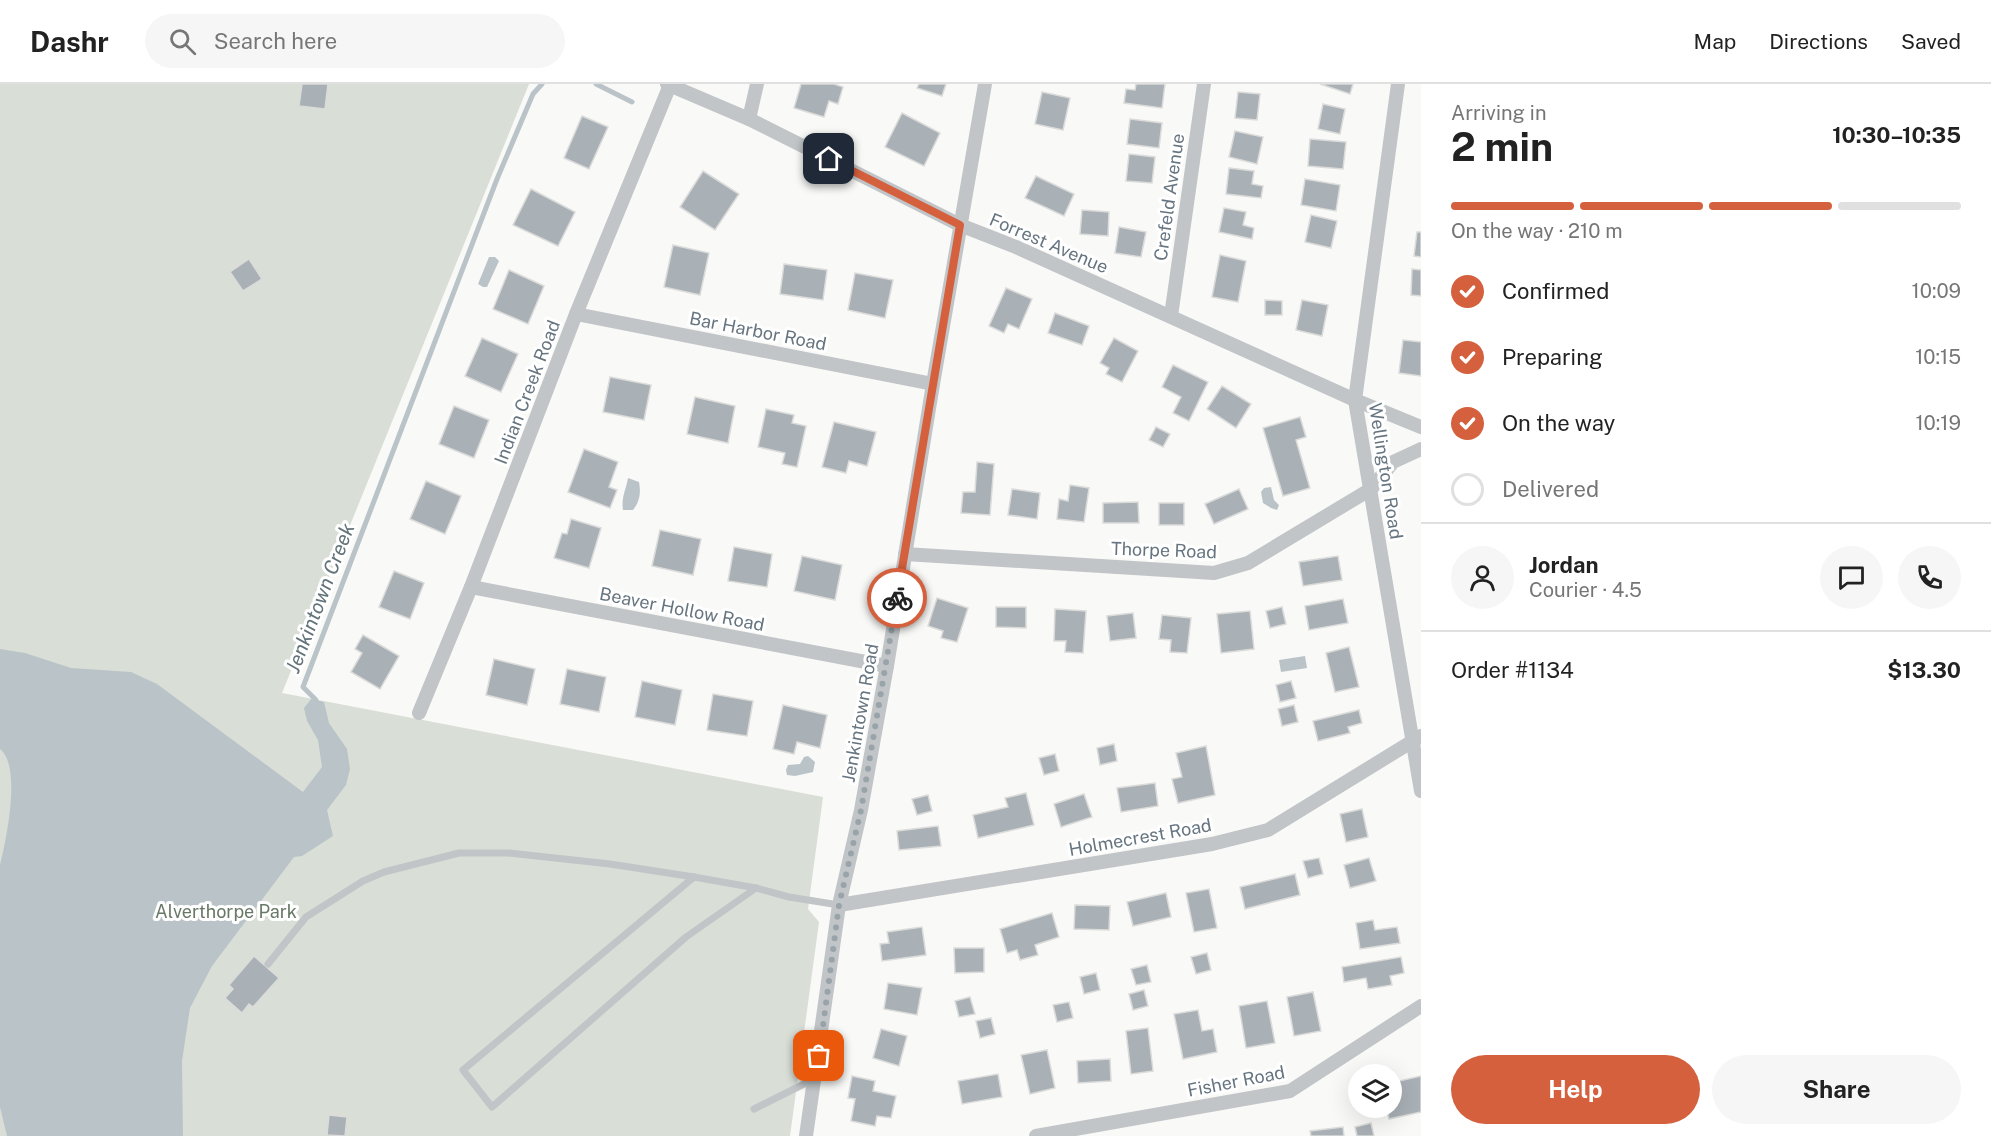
<!DOCTYPE html>
<html lang="en">
<head>
<meta charset="utf-8">
<style>
	:root { --surface:#fff; --page:#f6f6f6; --text:#222; --muted:#767676; --line:#e0e0e0; --accent:#d4603d }
	body { margin:0; font-family:"Public Sans",sans-serif; background:var(--page); color:var(--text); height:100vh; display:flex; flex-direction:column; font-size:22px; white-space:nowrap }
	* { box-sizing:border-box; margin:0 }
	p { font-size:20px; color:var(--muted) }
	.icon { flex:none; width:33px; height:33px; fill:none; stroke:currentColor; stroke-width:2; stroke-linecap:round; stroke-linejoin:round }
	.map { position:relative; flex:1; overflow:hidden }
	.details { display:flex; flex-direction:column; background:var(--surface); width:570px }
	.details>* { flex:none }
	.tools { position:absolute; left:1348px; top:980px; display:grid; gap:12px }
	.tools a { display:grid; place-items:center; width:54px; height:54px; border-radius:50%; background:var(--surface); box-shadow:0 6px 24px #0002; font-size:30px }
	.pin { position:absolute; display:grid; place-items:center; width:51px; height:51px; color:#fff; margin:-26px; border-radius:12px; box-shadow:0 3px 9px #0006 }
	.courier { position:absolute; display:grid; place-items:center; width:60px; height:60px; margin:-30px; border:4px solid #d4603d; border-radius:50%; background:#fff; color:#222; box-shadow:0 2px 8px #0007 }
	.head em { font-style:normal; font-weight:700 }
	.head div { display:flex; flex-direction:column-reverse }
	.head { display:flex; align-items:center; justify-content:space-between; height:102px; padding:0 30px }
	h1 { font-size:39px; font-weight:700; line-height:45px }
	.bar { display:grid; grid-template-columns:repeat(4,1fr); gap:9px 6px; align-content:center; height:72px; padding:0 30px }
	.bar i { height:8px; border-radius:4px; background:var(--line) }
	.bar .selected { background:var(--accent) }
	.bar p { grid-column:span 4 }
	.line { display:flex; align-items:center; gap:15px; padding:0 30px; border-top:2px solid var(--line) }
	.line div { flex:1 }
	.round { display:grid; place-items:center; flex:none; width:63px; height:63px; border-radius:32px; background:var(--page) }
	ol { padding:0 30px; list-style:none }
	li { display:flex; align-items:center; gap:18px; height:66px }
	li p { margin-inline-start:auto }
	li .icon { padding:6px; border-radius:50%; background:var(--accent); color:#fff; stroke-width:4 }
	li:last-child { color:var(--muted) }
	li i { width:33px; height:33px; border:3px solid var(--line); border-radius:50% }
	.primary-button { display:flex; gap:12px; margin-top:auto; padding:12px 30px }
	.primary-button a { flex:1; height:69px; border-radius:36px; background:var(--accent); color:#fff; font-size:24px; font-weight:700; line-height:69px; text-align:center }
	.primary-button a+a { background:var(--page); color:var(--text) }
	header { display:flex; align-items:center; gap:36px; box-sizing:border-box; height:84px; padding:0 30px; background:var(--surface); border-bottom:2px solid var(--line) }
	header strong { font-size:28px }
	nav { display:flex; gap:33px; margin-inline-start:auto; font-size:21px }
	.search { width:420px; height:54px; background:var(--page); display:flex; align-items:center; gap:15px; box-sizing:border-box; padding:0 21px; border-radius:33px; color:var(--muted); font-size:22px }
	main { display:flex; flex:1; min-height:0 }
	.map>svg:first-child { display:block }
	.green { fill:#d9ded7 }
	.water { fill:#bac4c8 }
	.lines { fill:none; stroke-linecap:round; stroke-linejoin:round }
	.stream { stroke:#bac4c8; stroke-width:5 }
	.building { fill:#a9b0b6; stroke:#dbdbda; stroke-width:1.5 }
	.service { stroke:#c1c5c8; stroke-width:7 }
	.minor { stroke:#c1c5c8; stroke-width:14 }
	.done { stroke:#99a3aa; stroke-width:6; stroke-dasharray:0 10.8 }
	.route { stroke:#d4603d; stroke-width:8 }
	.labels { text-anchor:middle; dominant-baseline:central; stroke-width:6; stroke-linejoin:round; paint-order:stroke }
	.street-label { font-size:18px; fill:#667580; stroke:#fff }
	.park-label { font-size:18px; fill:#687866; stroke:#fff }
	.water-label { font-size:20px; font-style:italic; fill:#627379; stroke:#fff }
</style>
</head>
<body>
<header>
<strong>Dashr</strong>
<div class="search"><svg class="icon" aria-label="search" viewBox="0 0 24 24"><circle cx="10" cy="10" r="6"/><path d="M15 15l6 6"/></svg>Search here</div>
<nav><a>Map</a><a>Directions</a><a>Saved</a></nav>
</header>
<main>
<div class="map">
<svg width="1421" height="1052" viewBox="0 0 1421 1052">
	<rect width="100%" height="100%" fill="#f9f9f7"/>
	<polygon class="green" points="0,0 529,0 282,609 823,713 808,825 819,838 790,1052 0,1052"/>
	<g class="water">
		<polygon points="489,173 495,173 499,177 487,203 483,203 478,200"/>
		<path d="M628,394L639,398C641,409 640,417 633,426H623C621,413 626,406 628,394Z"/>
		<polygon points="1271,403 1274,416 1279,421 1277,426 1271,424 1263,419 1261,408 1264,404"/>
		<path d="M0,565L25,569L71,584L131,588L157,600L303,708L322,683L318,656L307,637L304,624L311,615L324,618L329,639L347,665L350,685L346,701L327,726L333,752L302,772L294,773L212,882L190,924L182,977L183,1052H7L0,1023V781C6,757 22,682 0,665Z"/>
		<polygon points="1305,572 1307,584 1281,588 1279,576"/>
		<polygon points="808,672 815,678 813,688 795,692 787,691 786,686 788,681 800,680 804,673"/>
	</g>
	<g class="lines">
		<g class="stream">
			<polyline points="596,0 632,18"/>
			<polyline points="317,623 316,616 303,603 497,95 533,10 542,0"/>
		</g>
	</g>
	<g class="building">
		<polygon points="302,0 328,0 325,25 299,22"/>
		<polygon points="801,0 834,0 843,3 838,20 829,17 824,33 794,24"/>
		<polygon points="919,0 946,0 942,12 917,4"/>
		<polygon points="1136,0 1165,0 1162,24 1124,19 1126,5 1135,6"/>
		<polygon points="1320,0 1353,0 1350,10"/>
		<polygon points="1042,8 1070,14 1063,46 1035,40"/>
		<polygon points="1238,8 1260,10 1257,36 1235,34"/>
		<polygon points="1323,20 1345,25 1340,50 1318,45"/>
		<polygon points="902,29 940,49 924,82 885,63"/>
		<polygon points="582,32 608,43 589,85 564,74"/>
		<polygon points="1130,35 1162,39 1159,64 1127,60"/>
		<polygon points="1235,47 1263,53 1257,80 1229,73"/>
		<polygon points="1310,55 1346,58 1343,85 1308,82"/>
		<polygon points="1129,70 1155,73 1152,99 1126,97"/>
		<polygon points="1229,84 1254,87 1252,100 1263,102 1261,114 1226,110"/>
		<polygon points="703,87 739,110 715,146 680,123"/>
		<polygon points="1036,92 1074,110 1064,132 1025,114"/>
		<polygon points="1305,95 1340,101 1336,127 1301,121"/>
		<polygon points="531,105 575,128 558,162 513,141"/>
		<polygon points="1224,124 1246,128 1243,141 1254,144 1252,155 1219,148"/>
		<polygon points="1082,126 1109,128 1108,152 1080,150"/>
		<polygon points="1311,131 1337,137 1331,164 1305,158"/>
		<polygon points="1119,143 1146,148 1141,173 1115,169"/>
		<polygon points="1417,148 1421,148 1421,173 1414,172"/>
		<polygon points="673,161 709,169 700,211 664,203"/>
		<polygon points="1220,171 1246,177 1238,218 1212,213"/>
		<polygon points="249,175 262,195 243,207 230,188"/>
		<polygon points="784,180 827,186 823,216 780,210"/>
		<polygon points="1412,185 1421,186 1421,212 1411,211"/>
		<polygon points="509,186 544,202 528,240 493,225"/>
		<polygon points="855,189 893,196 885,234 848,226"/>
		<polygon points="1006,204 1032,215 1019,245 1008,240 1004,249 989,242"/>
		<polygon points="1265,216 1282,217 1282,231 1265,231"/>
		<polygon points="1302,216 1328,221 1322,252 1296,246"/>
		<polygon points="1055,229 1089,242 1082,261 1048,249"/>
		<polygon points="482,254 518,270 501,308 465,292"/>
		<polygon points="1114,254 1138,267 1122,298 1106,290 1109,284 1100,279"/>
		<polygon points="1403,256 1421,258 1421,292 1399,289"/>
		<polygon points="1173,281 1208,298 1189,337 1173,329 1181,313 1162,303"/>
		<polygon points="610,293 651,301 644,336 603,328"/>
		<polygon points="1222,302 1251,320 1236,344 1207,325"/>
		<polygon points="695,313 735,322 728,359 687,350"/>
		<polygon points="454,322 489,336 474,374 439,360"/>
		<polygon points="766,325 794,331 792,339 806,342 797,383 782,380 785,369 758,363"/>
		<polygon points="1300,333 1306,353 1296,356 1310,404 1283,412 1263,344"/>
		<polygon points="834,338 876,348 867,382 849,377 846,389 822,383"/>
		<polygon points="1156,343 1170,350 1163,363 1149,356"/>
		<polygon points="584,365 618,378 609,403 617,406 610,424 568,408"/>
		<polygon points="977,378 994,380 990,431 961,429 963,408 975,408"/>
		<polygon points="426,397 461,412 445,450 410,435"/>
		<polygon points="1070,401 1089,404 1084,438 1057,435 1059,415 1068,417"/>
		<polygon points="1012,405 1040,409 1037,435 1008,431"/>
		<polygon points="1239,405 1248,425 1214,440 1205,420"/>
		<polygon points="1138,418 1139,439 1103,439 1103,419"/>
		<rect x="1159" y="419" width="25" height="22"/>
		<polygon points="571,435 601,444 589,484 554,474 562,449 567,450"/>
		<polygon points="660,446 701,455 693,491 652,482"/>
		<polygon points="734,463 772,470 767,503 728,497"/>
		<polygon points="802,472 842,481 835,516 794,507"/>
		<polygon points="1338,472 1342,496 1303,502 1299,478"/>
		<polygon points="394,487 424,499 410,535 379,523"/>
		<polygon points="937,514 968,524 957,558 941,554 943,547 928,542"/>
		<polygon points="1343,515 1348,539 1309,546 1305,522"/>
		<polygon points="996,523 1026,523 1026,544 996,543"/>
		<polygon points="1282,523 1286,540 1270,544 1266,527"/>
		<polygon points="1055,525 1086,527 1083,569 1065,568 1066,557 1054,557"/>
		<polygon points="1250,527 1254,565 1221,569 1217,530"/>
		<polygon points="1133,529 1136,554 1110,557 1107,532"/>
		<polygon points="1162,531 1191,534 1187,569 1170,568 1171,556 1159,555"/>
		<polygon points="363,551 399,572 380,605 351,588 362,569 355,565"/>
		<polygon points="1349,563 1359,603 1335,608 1326,569"/>
		<polygon points="494,575 535,585 527,621 486,611"/>
		<polygon points="567,585 606,593 599,628 560,620"/>
		<polygon points="642,597 682,606 675,641 635,633"/>
		<polygon points="1291,597 1296,614 1280,618 1276,601"/>
		<polygon points="713,610 753,617 747,652 707,646"/>
		<polygon points="783,621 827,631 820,664 797,658 794,670 773,665"/>
		<polygon points="1294,621 1298,638 1282,642 1278,625"/>
		<polygon points="1359,626 1362,639 1348,643 1350,649 1318,657 1313,637"/>
		<polygon points="1114,660 1117,677 1100,681 1097,664"/>
		<polygon points="1206,662 1215,711 1178,719 1172,695 1182,693 1176,669"/>
		<polygon points="1055,670 1059,687 1044,691 1039,674"/>
		<polygon points="1155,699 1158,722 1121,728 1117,704"/>
		<polygon points="1026,709 1034,741 978,754 973,731 1008,723 1005,714"/>
		<polygon points="1084,710 1092,733 1061,743 1054,720"/>
		<polygon points="928,711 932,727 917,731 912,715"/>
		<polygon points="1362,725 1368,753 1346,758 1340,730"/>
		<polygon points="938,742 941,762 899,766 897,747"/>
		<polygon points="1319,774 1323,790 1308,794 1303,777"/>
		<polygon points="1369,774 1376,797 1350,804 1344,781"/>
		<polygon points="1295,790 1300,811 1245,825 1240,803"/>
		<polygon points="1209,805 1217,844 1194,848 1186,809"/>
		<polygon points="1166,809 1171,833 1133,842 1127,818"/>
		<polygon points="1075,821 1110,822 1109,846 1074,845"/>
		<polygon points="1052,829 1059,853 1035,861 1038,871 1020,876 1017,866 1007,869 1000,845"/>
		<polygon points="1373,836 1375,846 1397,843 1400,859 1360,865 1356,839"/>
		<polygon points="922,843 926,871 882,877 880,860 889,859 887,848"/>
		<polygon points="954,864 984,864 984,888 955,889"/>
		<polygon points="1207,869 1211,886 1196,890 1191,873"/>
		<polygon points="254,872 279,894 253,923 249,920 242,929 225,914 233,905 229,901"/>
		<polygon points="1401,873 1404,889 1390,892 1392,901 1368,905 1366,894 1344,898 1342,883"/>
		<polygon points="1147,881 1151,898 1136,901 1131,885"/>
		<polygon points="1096,889 1100,906 1084,910 1080,893"/>
		<polygon points="888,899 922,904 917,931 884,925"/>
		<polygon points="1144,906 1148,922 1133,926 1129,910"/>
		<polygon points="1313,908 1321,947 1294,952 1287,913"/>
		<polygon points="970,913 975,930 959,933 955,917"/>
		<polygon points="1267,917 1275,959 1246,964 1239,922"/>
		<polygon points="1069,918 1073,934 1057,938 1053,921"/>
		<polygon points="1198,926 1202,947 1213,945 1217,968 1183,975 1174,930"/>
		<polygon points="991,934 995,950 980,954 976,937"/>
		<polygon points="1148,944 1153,987 1131,990 1126,947"/>
		<polygon points="881,945 907,952 899,982 873,974"/>
		<polygon points="1047,966 1055,1004 1030,1010 1021,971"/>
		<polygon points="1110,975 1111,997 1078,999 1077,977"/>
		<polygon points="998,990 1002,1013 962,1020 958,997"/>
		<polygon points="852,992 875,997 873,1007 896,1012 891,1034 877,1032 875,1042 851,1037 855,1015 848,1014"/>
		<polygon points="1421,992 1421,1028 1389,1035 1386,1023 1392,1023 1392,1011 1397,1010 1395,998"/>
		<polygon points="329,1031 347,1033 345,1052 327,1051"/>
		<polygon points="1371,1039 1374,1052 1357,1052 1355,1043"/>
		<polygon points="1343,1043 1344,1052 1311,1052 1310,1047"/>
	</g>
	<g class="lines">
		<g class="service">
			<polyline points="694,793 463,986 492,1023 686,853 756,804"/>
			<polyline points="268,880 306,833 363,797 384,788 459,769 509,769 610,780 694,793 756,804 789,813 839,821"/>
			<polyline points="754,1025 814,995"/>
		</g>
		<g class="minor">
			<polyline points="667,0 749,35 960,141 1016,163 1355,316 1421,343"/>
			<polyline points="1398,0 1355,316 1421,707"/>
			<polyline points="749,35 757,0"/>
			<polyline points="576,230 933,300"/>
			<polyline points="1171,232 1204,0"/>
			<polyline points="905,470 1214,489 1248,479 1371,405 1393,378 1421,365"/>
			<polyline points="471,503 887,582"/>
			<polyline points="419,629 471,503 576,230 670,1"/>
			<polyline points="839,821 1212,760 1268,746 1421,652"/>
			<polyline points="806,1052 839,821 861,726 887,582 933,300 985,0"/>
			<polyline points="1036,1052 1290,1007 1421,922"/>
		</g>
	</g>
	<g class="lines">
		<polyline class="done" points="819,972 839,821 861,726 897,514"/>
		<polyline class="route" points="829,75 960,141 897,514"/>
	</g>
	<g class="labels">
		<g class="street-label">
			<text transform="translate(1169 113) rotate(-82)">Crefeld Avenue</text>
			<text transform="translate(1049 159) rotate(23)">Forrest Avenue</text>
			<text transform="translate(758 247) rotate(11)">Bar Harbor Road</text>
			<text transform="translate(527 308) rotate(-69)">Indian Creek Road</text>
			<text transform="translate(1386 387) rotate(81)">Wellington Road</text>
			<text transform="translate(1164 466) rotate(2)">Thorpe Road</text>
			<text transform="translate(682 525) rotate(11)">Beaver Hollow Road</text>
			<text transform="translate(860 629) rotate(-80)">Jenkintown Road</text>
			<text transform="translate(1140 753) rotate(-10)">Holmecrest Road</text>
			<text transform="translate(1236 997) rotate(-11)">Fisher Road</text>
		</g>
		<g class="park-label">
			<text x="226" y="827">Alverthorpe Park</text>
		</g>
		<g class="water-label">
			<text transform="translate(320 514) rotate(-69)">Jenkintown Creek</text>
		</g>
	</g>
</svg>
<div class="tools">
<a><svg class="icon" aria-label="layers" viewBox="0 0 24 24"><path d="M12 4l9 5-9 5-9-5zM3 14l9 5 9-5"/></svg></a>
</div>
<div class="pin" style="left:819px;top:972px;background:#ea580c"><svg class="icon" aria-label="bag" viewBox="0 0 24 24"><path d="M5 8h14l-1 12H6zM9 8a3 3 0 0 1 6 0"/></svg></div>
<div class="pin" style="left:829px;top:75px;background:#1f2937"><svg class="icon" aria-label="home" viewBox="0 0 24 24"><path d="M3 11l9-7 9 7M6 9v11h12V9"/></svg></div>
<div class="courier" style="left:897px;top:514px"><svg class="icon" aria-label="bike" viewBox="0 0 24 24"><circle cx="6" cy="16" r="4"/><circle cx="18" cy="16" r="4"/><path d="M6 16l4-8h5l3 8M10 8l3 8H6M13 5h3"/></svg></div>
</div>
<section class="details">
<div class="head"><div><h1>2 min</h1><p>Arriving in</p></div><em>10:30–10:35</em></div>
<div class="bar"><i class="selected"></i><i class="selected"></i><i class="selected"></i><i></i><p>On the way · 210 m</p></div>
<ol>
<li><svg class="icon" aria-label="check" viewBox="0 0 24 24"><path d="M5 12l5 5 9-10"/></svg>Confirmed<p>10:09</p></li>
<li><svg class="icon" aria-label="check" viewBox="0 0 24 24"><path d="M5 12l5 5 9-10"/></svg>Preparing<p>10:15</p></li>
<li><svg class="icon" aria-label="check" viewBox="0 0 24 24"><path d="M5 12l5 5 9-10"/></svg>On the way<p>10:19</p></li>
<li><i></i>Delivered</li>
</ol>
<div class="line" style="height:108px"><a class="round"><svg class="icon" aria-label="person" viewBox="0 0 24 24"><circle cx="12" cy="8" r="4"/><path d="M4 21q1-7 8-7t8 7"/></svg></a><div><b>Jordan</b><p>Courier · 4.5</p></div><a class="round"><svg class="icon" aria-label="chat" viewBox="0 0 24 24"><path d="M4 5h16v11H9l-5 4z"/></svg></a><a class="round"><svg class="icon" aria-label="phone" viewBox="0 0 24 24"><path d="M5 4h4l2 5-3 2q2 4 5 5l2-3 5 2v4C11 20 4 13 5 4z"/></svg></a></div>
<div class="line" style="height:78px"><div>Order #1134</div><b>$13.30</b></div>
<div class="primary-button"><a>Help</a><a>Share</a></div>
</section>
</main>
</body>
</html>
